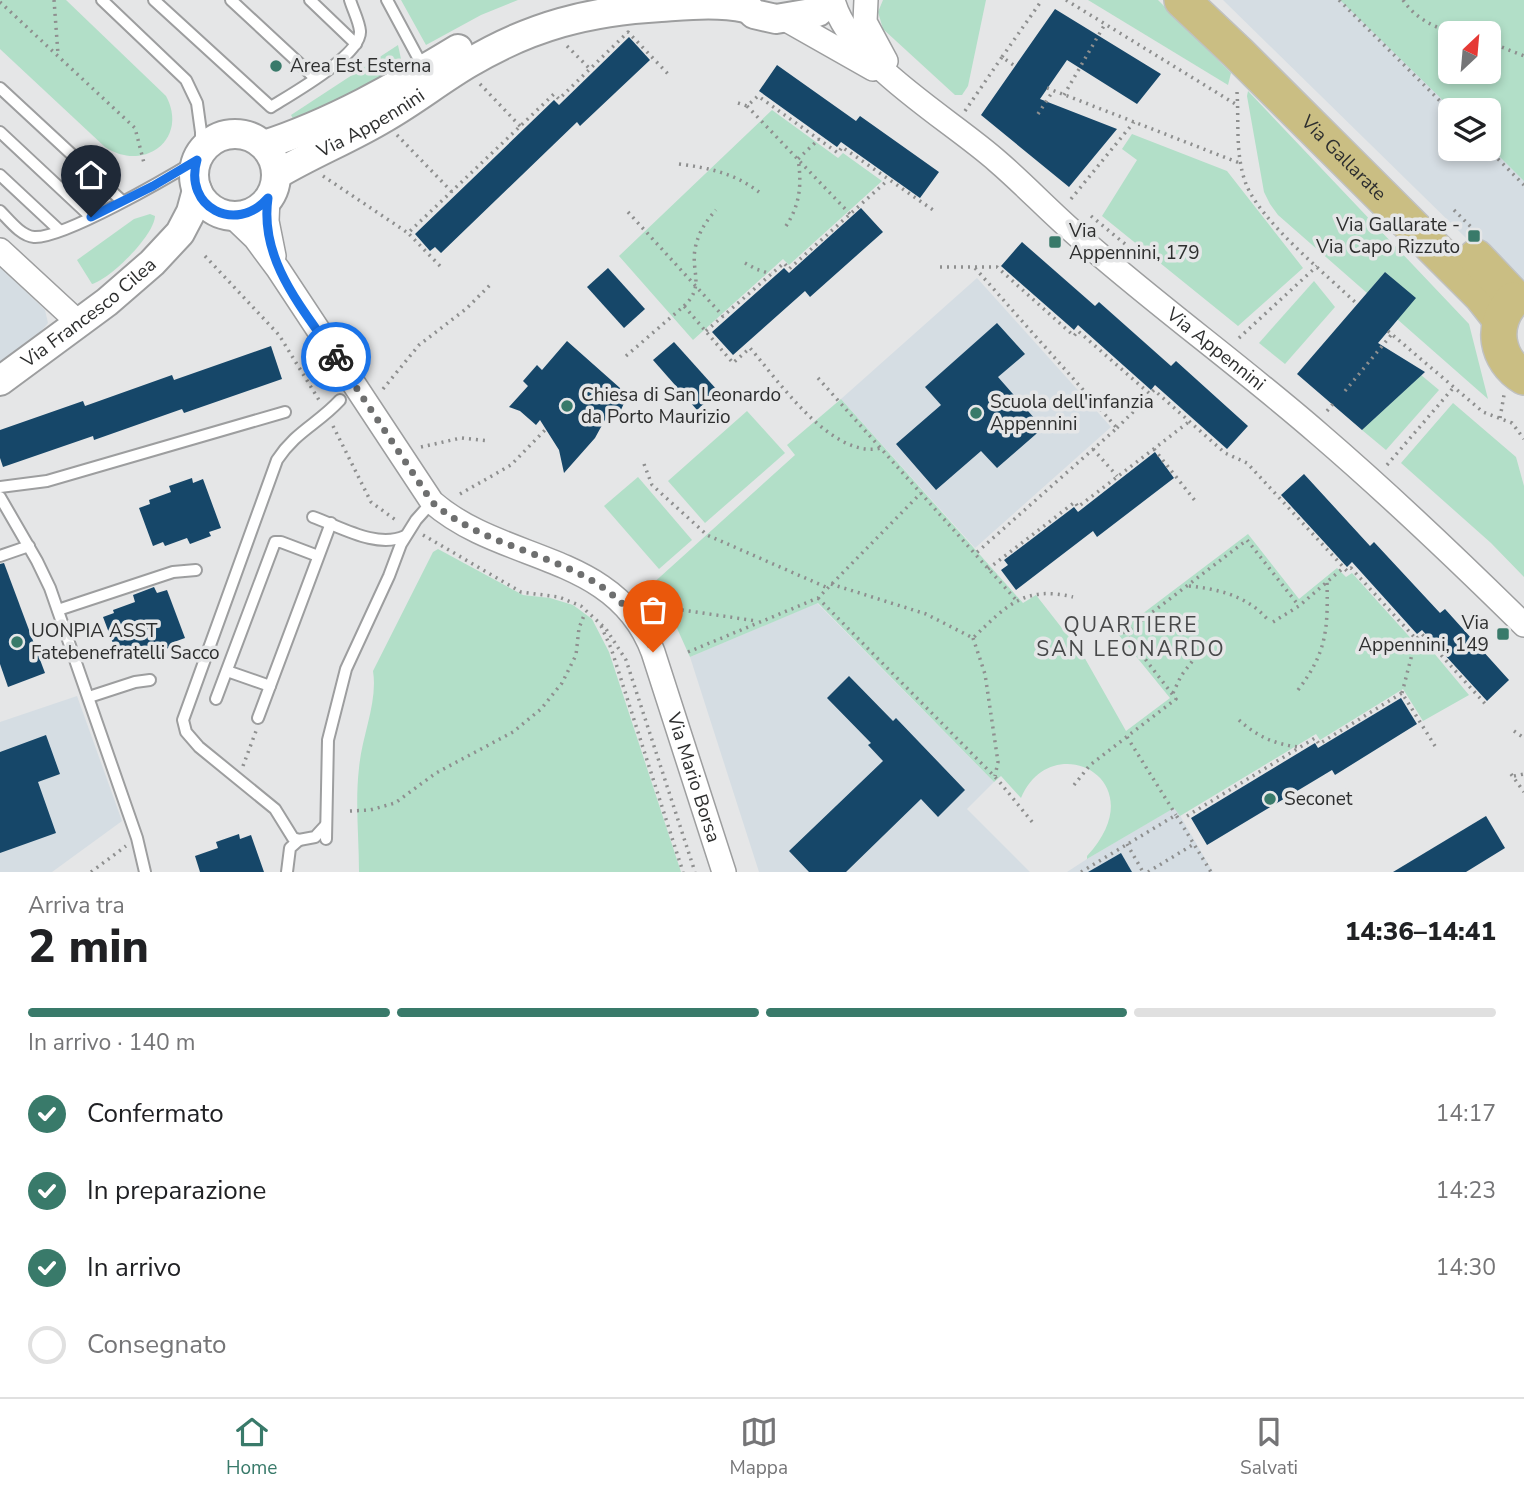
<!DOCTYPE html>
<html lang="it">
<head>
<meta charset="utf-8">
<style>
	:root { --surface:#fff; --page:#f6f6f6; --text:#202124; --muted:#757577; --line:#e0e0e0; --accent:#397a6a }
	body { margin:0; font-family:"Nunito Sans",sans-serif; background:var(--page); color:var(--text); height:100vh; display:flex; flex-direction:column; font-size:26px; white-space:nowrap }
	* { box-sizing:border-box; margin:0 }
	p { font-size:23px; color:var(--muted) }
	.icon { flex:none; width:38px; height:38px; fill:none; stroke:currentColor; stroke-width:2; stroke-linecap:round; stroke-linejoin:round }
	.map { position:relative; height:872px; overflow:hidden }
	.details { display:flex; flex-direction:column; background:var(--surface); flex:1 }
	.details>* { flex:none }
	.needle { width:46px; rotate:26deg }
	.buttons { position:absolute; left:1438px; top:21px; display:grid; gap:14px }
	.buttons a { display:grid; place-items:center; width:63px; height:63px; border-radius:10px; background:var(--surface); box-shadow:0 4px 10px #0003; font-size:35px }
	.pin { position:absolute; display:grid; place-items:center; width:60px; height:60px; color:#fff; margin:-72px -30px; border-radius:50% 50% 50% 0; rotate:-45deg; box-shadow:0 0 7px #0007 }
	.pin .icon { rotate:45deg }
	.courier { position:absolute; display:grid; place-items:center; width:70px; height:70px; margin:-35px; border:5px solid #1a73e8; border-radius:50%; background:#fff; color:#222; box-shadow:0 2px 9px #0007 }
	.overview em { font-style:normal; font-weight:800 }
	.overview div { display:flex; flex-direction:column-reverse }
	.overview { display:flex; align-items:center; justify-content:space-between; height:119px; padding:0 28px }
	h1 { font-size:46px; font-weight:800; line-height:52px }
	.bar { display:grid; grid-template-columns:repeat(4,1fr); gap:10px 7px; align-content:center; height:84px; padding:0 28px }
	.bar i { height:9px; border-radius:5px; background:var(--line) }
	.bar .selected { background:var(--accent) }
	.bar p { grid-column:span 4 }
	ol { padding:0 28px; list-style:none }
	li { display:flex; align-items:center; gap:21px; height:77px }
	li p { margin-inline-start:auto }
	li .icon { padding:7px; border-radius:50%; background:var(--accent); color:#fff; stroke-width:4 }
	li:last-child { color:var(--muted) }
	li i { width:38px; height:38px; border:4px solid var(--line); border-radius:50% }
	.dock { display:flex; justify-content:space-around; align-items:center; height:98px; border-top:2px solid var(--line); background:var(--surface); font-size:19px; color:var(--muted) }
	.dock a { display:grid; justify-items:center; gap:4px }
	.dock .selected { color:var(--accent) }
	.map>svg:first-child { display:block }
	.built { fill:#d5dde3; fill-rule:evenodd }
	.green { fill:#b2dfc8; fill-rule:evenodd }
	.building { fill:#164769 }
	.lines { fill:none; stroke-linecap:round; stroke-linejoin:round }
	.service-casing { stroke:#9d9e9f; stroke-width:14 }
	.minor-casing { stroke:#9d9e9f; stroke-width:26 }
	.tertiary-casing { stroke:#9d9e9f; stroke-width:32 }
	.primary-casing { stroke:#c0c1c1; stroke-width:38 }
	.path { stroke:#8e8f8f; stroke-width:3.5; stroke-dasharray:2 5; stroke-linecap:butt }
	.service { stroke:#fff; stroke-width:10 }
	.minor { stroke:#fff; stroke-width:23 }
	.tertiary { stroke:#fff; stroke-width:28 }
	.primary { stroke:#cabe83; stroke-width:35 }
	.done { stroke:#6e6f6f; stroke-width:7; stroke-dasharray:0 12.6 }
	.route { stroke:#1a73e8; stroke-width:9 }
	.poi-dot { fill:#397a6a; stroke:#e5e6e7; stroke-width:2.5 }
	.labels { text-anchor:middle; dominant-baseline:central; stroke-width:7; stroke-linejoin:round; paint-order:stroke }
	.poi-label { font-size:19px; fill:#2e2f2f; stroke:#e5e6e7; text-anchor:start }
	.street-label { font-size:19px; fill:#2e2f2f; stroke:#e5e6e7 }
	.neighbourhood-label { font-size:21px; letter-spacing:2px; fill:#474849; stroke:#e5e6e7 }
</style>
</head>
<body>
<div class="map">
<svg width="1524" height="872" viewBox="0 0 1524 872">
	<rect width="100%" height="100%" fill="#e5e6e7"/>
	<g class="built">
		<path d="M1223,0H1524V281L1515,286ZM1451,33H1489V72H1451ZM1451,110H1489V149H1451Z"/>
		<polygon points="0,267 45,310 48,323 38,335 0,362"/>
		<polygon points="977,278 1111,427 975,548 841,399"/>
		<polygon points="817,603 994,782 967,809 1030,872 759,872 690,657"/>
		<polygon points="77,696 122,821 52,872 0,872 0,722"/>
		<polygon points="1175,807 1213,872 1067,872 1087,859"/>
	</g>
	<g class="green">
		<path d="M0,0H66L166,96C189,139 144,173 105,147L0,49Z"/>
		<polygon points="401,0 518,0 481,15 426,45"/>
		<polygon points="883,0 986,0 968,86 962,95 955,95 883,29 878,12"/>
		<polygon points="1088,0 1158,0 1231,73 1228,85"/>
		<path d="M1340,0H1524V181L1489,146V110H1453ZM1451,33H1489V72H1451Z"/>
		<polygon points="398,45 404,73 296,124 291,115"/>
		<polygon points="1248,91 1469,324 1488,399 1397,319 1415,298 1385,272 1367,293 1278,215 1270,204 1264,192 1247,96"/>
		<polygon points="772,110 838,158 843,153 882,181 789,265 783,259 693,340 619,256"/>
		<polygon points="1132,134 1227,171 1303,268 1238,326 1102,216 1137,160 1122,149"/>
		<path d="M150,214L155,216C154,236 110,279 92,284L77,260L134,219Z"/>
		<polygon points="1314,281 1335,307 1285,364 1259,343"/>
		<polygon points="1421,375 1439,390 1386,450 1362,430"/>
		<path d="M841,399L1023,603L1036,595L1083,655L1126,731L1170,698L1117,633L1248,534L1299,599L1337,568L1346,577L1352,573L1416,644L1423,640L1469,695L1423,721L1403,689L1320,740L1316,734L1180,816L1174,808L1087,859V856C1158,779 1051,726 1021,798L1001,776L994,782L818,603L690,657L676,626L650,586L795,455L787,445Z"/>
		<polygon points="1453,403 1516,457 1524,486 1524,577 1491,543 1401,463"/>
		<polygon points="747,411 785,453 705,523 668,481"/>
		<polygon points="638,477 692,540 659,569 604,506"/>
		<path d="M438,549L523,595L550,598L573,605L592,619L609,652L681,872H359C359,838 355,802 359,768C362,735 378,702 373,671L433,552Z"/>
	</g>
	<g class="building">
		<polygon points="1055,9 1161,74 1137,104 1067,60 1040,99 1117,129 1069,187 981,115"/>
		<polygon points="629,37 650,60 580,126 577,122 441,253 435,247 430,251 415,234 554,100 559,105"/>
		<polygon points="777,65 856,121 860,116 939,172 920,198 841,142 837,147 759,91"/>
		<polygon points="861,208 883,232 810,297 805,291 733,355 712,332 784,268 789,273"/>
		<polygon points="1022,242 1095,306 1099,302 1171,366 1176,361 1248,426 1227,449 1155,385 1151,390 1078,325 1074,330 1001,266"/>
		<polygon points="608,268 645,309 624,328 587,287"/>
		<polygon points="1385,272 1416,298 1378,343 1425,372 1362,430 1297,374"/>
		<polygon points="997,323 1025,354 998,377 1043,428 997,468 981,451 936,490 896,444 941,405 925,387"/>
		<polygon points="567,341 620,388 625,401 620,412 607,416 595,438 564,473 559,450 540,420 536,425 520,411 509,407 528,386 523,381 537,365 542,370"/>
		<polygon points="674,342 718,391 697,410 653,360"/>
		<polygon points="271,346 282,379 184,413 182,409 94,440 93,436 3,467 0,458 0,430 83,401 85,406 172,375 174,380"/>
		<polygon points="1155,452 1174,478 1097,537 1093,531 1016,590 1001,570 1008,565 1004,560 1074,507 1078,512"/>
		<polygon points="1304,474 1370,546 1374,542 1440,613 1445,609 1509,680 1487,701 1422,630 1417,634 1352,562 1347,567 1281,495"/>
		<polygon points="192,478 193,483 203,479 221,528 209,532 211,536 190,544 187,538 165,546 163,542 153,546 139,508 150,504 149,500 171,492 169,486"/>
		<polygon points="4,563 45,673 8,687 0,664 0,564"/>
		<polygon points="154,587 157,593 167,590 185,638 174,642 176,645 153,654 150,647 129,655 128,651 117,654 103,617 114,613 113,610 135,602 133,595"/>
		<polygon points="849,676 893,721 896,718 965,790 938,817 921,799 846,872 809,872 789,851 883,761 868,745 871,743 827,698"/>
		<polygon points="1401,698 1417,724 1335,775 1332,770 1207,845 1191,818 1315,743 1318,748"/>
		<polygon points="46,735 60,774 38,782 56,833 0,853 0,752"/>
		<polygon points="1486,816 1505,848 1466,872 1393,872"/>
		<polygon points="239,834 240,839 251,835 264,872 200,872 195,856 218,848 216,842"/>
		<polygon points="1121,853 1132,872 1088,872"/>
	</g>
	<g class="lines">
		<defs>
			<g id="service">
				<polyline points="102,0 186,80 197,103 201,132 201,151"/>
				<path d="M154,0L271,107C290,95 362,55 360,31C359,21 353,10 350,0"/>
				<polyline points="231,0 315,78"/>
				<polyline points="310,0 356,44"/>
				<polyline points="387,0 423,67"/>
				<polyline points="0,88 122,201"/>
				<polyline points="0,132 91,217"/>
				<polyline points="0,175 59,230"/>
				<path d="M0,211C9,220 21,236 34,237C63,239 169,177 197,160"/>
				<polyline points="0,487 47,481 285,412"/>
				<polyline points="0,497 37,561 50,588 137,838 145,872"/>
				<path d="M313,517C341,527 377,549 405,536"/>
				<polyline points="0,556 29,546"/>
				<polyline points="58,610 173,572 196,570"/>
				<polyline points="227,671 270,686"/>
				<polyline points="89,697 135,682 150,680"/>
				<polyline points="216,699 275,542 281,542 318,556"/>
				<polyline points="258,718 331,523"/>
				<path d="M326,825L315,837L299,840L293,838L275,809L199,747L186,732L183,720L277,460C296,431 318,424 340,400"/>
				<polyline points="326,839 328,740 346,669 389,576 401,544 416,520 432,502"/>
				<polyline points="287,872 290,848 299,840"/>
			</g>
			<g id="minor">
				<path id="s1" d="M833,0C849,62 950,119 997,161C1025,185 1050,212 1078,236C1156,305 1241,366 1319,434C1390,495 1457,559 1524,625"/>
				<polyline points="866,0 865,22 886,61"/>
				<polyline points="783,18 873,69"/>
				<polyline points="268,198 267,221 274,256"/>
				<path id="s2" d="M231,215L255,238L278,269L432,502C503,564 616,552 653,652L724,872"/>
				<polyline points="0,250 79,323"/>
			</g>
			<g id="tertiary">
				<polyline points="740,0 754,14 776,19 818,12 829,0"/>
				<circle cx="235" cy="175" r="41"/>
				<path d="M264,145C332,123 397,86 458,49"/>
				<path id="s3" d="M276,175C311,154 349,139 384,118C414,101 440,80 469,63C531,26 589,11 661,7C690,5 717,2 746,8"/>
				<path id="s4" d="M0,381L107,302L152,263L180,233L191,212L197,190"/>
			</g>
			<g id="primary">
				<path id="s5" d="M1182,0L1238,53L1481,295L1500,319"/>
				<polyline points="1476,257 1515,298"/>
				<path d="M1513,300C1490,325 1496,360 1524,377"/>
			</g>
		</defs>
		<use href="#service" class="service-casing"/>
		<use href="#minor" class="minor-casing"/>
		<use href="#tertiary" class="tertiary-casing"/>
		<use href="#primary" class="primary-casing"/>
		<g class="path">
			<polyline points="54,0 58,54"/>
			<polyline points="1066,0 1237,105"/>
			<polyline points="1339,0 1451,112"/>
			<path d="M1403,0C1415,18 1433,27 1454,33"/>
			<polyline points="0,2 135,128 144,163"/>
			<polyline points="1489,42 1524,56"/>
			<polyline points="567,46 590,69"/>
			<polyline points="1002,57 1042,0"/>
			<polyline points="480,84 520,126"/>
			<polyline points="1047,88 1242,164"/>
			<path d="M1237,92C1239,123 1235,155 1246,184C1261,222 1327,275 1357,304"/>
			<polyline points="1064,95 1105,24"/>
			<polyline points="738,103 747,106 758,96 838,153 842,147 936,212"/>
			<polyline points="747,106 850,214"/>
			<polyline points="965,111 1002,57 1015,66"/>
			<polyline points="1038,114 1053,91"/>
			<polyline points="397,135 452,192"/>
			<polyline points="1488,149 1524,185"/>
			<path d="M679,164C709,168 734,173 759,192"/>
			<polyline points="323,176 408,233"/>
			<polyline points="1071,199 1134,122"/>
			<polyline points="1454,210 1475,231"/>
			<polyline points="628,212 723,316"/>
			<polyline points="1091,216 1136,253"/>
			<path d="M786,226C800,205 802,184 798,159L819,139"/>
			<polyline points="205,256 279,335 319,400"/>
			<polyline points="745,263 756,269 771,274"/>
			<polyline points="440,266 408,233 554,94 559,99 628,32 670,76"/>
			<polyline points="940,267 997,267 1074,336 1078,331 1150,394 1154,390 1225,453 1247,463 1347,571 1351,568 1416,639 1422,634 1488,707"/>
			<polyline points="975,268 1117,428 975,554"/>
			<path d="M684,306C705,286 691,273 695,249C698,233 706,221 716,210"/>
			<polyline points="706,331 784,263 789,269 888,180"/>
			<polyline points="1388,331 1483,412 1512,423 1524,439"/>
			<polyline points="1239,338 1317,266"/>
			<path d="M626,356L684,306L733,363L750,348C778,380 832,460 881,448"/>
			<polyline points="818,378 1017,601"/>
			<polyline points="383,389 419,345 466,309 492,283"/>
			<polyline points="1345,391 1392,334"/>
			<polyline points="1327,411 1333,404"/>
			<polyline points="1500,418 1504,395"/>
			<polyline points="333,426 371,502 397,521"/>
			<polyline points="1117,428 1150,395"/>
			<polyline points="421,447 461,438 489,441"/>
			<polyline points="1093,449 1117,476"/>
			<polyline points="1154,449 1196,502"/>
			<polyline points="644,464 652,485 707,535 828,588"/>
			<polyline points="1387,465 1454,387"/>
			<polyline points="460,494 511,465 546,429"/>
			<polyline points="423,535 521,592 559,597 581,606 606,629 626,660 695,872"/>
			<polyline points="988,569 1075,502 1078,507 1190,421"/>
			<path d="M831,584L926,614L973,638C1006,606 1025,585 1073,597"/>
			<path d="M1189,586C1218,589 1248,596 1268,620"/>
			<polyline points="818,598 998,780 1033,823"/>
			<polyline points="661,607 757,621"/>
			<polyline points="1273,622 1299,606 1342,569"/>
			<polyline points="601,626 611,648 683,872"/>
			<polyline points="973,638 985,674 998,762 995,776"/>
			<polyline points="688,652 818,598 921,493"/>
			<path d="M1298,690C1327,652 1328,629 1327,582"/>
			<polyline points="1173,693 1181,676 1200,651"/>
			<polyline points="1402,693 1416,639"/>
			<path d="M1239,720C1256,736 1276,745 1300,747"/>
			<polyline points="1514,731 1524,738"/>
			<polyline points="1127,737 1176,815"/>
			<polyline points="243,766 256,731"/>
			<polyline points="1511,774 1524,792"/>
			<polyline points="1514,776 1524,774"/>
			<polyline points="1074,785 1090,765 1176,699 1125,633 1247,540 1299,606"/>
			<polyline points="350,811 370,810 395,803 436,773 513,732 541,709 562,683 576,655 579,628 585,613"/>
			<polyline points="1187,816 1315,738 1319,744 1402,693 1435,746"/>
			<polyline points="1127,844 1143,872"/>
			<polyline points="91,872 126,846"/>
			<polyline points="1081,872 1176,815 1211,872"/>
			<polyline points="1148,872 1194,844"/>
		</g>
		<use href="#service" class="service"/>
		<use href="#minor" class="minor"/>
		<use href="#tertiary" class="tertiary"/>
		<use href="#primary" class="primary"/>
	</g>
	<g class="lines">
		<path class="done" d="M336,357L432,502C503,564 616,552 653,652"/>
		<path class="route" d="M91,217L153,186L197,160C183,207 236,235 268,198C259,260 303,309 336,357"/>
	</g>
	<g class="poi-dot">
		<circle cx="276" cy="66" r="7"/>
		<rect x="1467" y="229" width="14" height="14" rx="3.5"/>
		<rect x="1048" y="235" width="14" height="14" rx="3.5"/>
		<circle cx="567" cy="406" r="7"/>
		<circle cx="976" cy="413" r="7"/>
		<rect x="1496" y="627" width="14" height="14" rx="3.5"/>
		<circle cx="17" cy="642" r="7"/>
		<circle cx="1270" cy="799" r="7"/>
	</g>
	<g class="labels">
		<g class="poi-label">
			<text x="290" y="66">Area Est Esterna</text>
			<text x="1460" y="225" text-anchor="end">Via Gallarate -<tspan x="1460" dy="22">Via Capo Rizzuto</tspan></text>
			<text x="1069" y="231">Via<tspan x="1069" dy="22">Appennini, 179</tspan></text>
			<text x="581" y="395">Chiesa di San Leonardo<tspan x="581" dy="22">da Porto Maurizio</tspan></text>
			<text x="990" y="402">Scuola dell'infanzia<tspan x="990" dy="22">Appennini</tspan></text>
			<text x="1489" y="623" text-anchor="end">Via<tspan x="1489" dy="22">Appennini, 149</tspan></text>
			<text x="31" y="631">UONPIA ASST<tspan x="31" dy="22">Fatebenefratelli Sacco</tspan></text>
			<text x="1284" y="799">Seconet</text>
		</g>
		<g class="street-label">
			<text stroke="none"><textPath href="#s3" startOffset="108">Via Appennini</textPath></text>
			<text stroke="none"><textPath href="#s5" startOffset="226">Via Gallarate</textPath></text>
			<text stroke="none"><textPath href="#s4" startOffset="112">Via Francesco Cilea</textPath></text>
			<text stroke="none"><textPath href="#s1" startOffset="522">Via Appennini</textPath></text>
			<text stroke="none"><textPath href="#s2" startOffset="758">Via Mario Borsa</textPath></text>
		</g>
		<g class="neighbourhood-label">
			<text x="1131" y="625">QUARTIERE<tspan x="1131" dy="24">SAN LEONARDO</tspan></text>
		</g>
	</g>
</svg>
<div class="buttons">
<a><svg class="needle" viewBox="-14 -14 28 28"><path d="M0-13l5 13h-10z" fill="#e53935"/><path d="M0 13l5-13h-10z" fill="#757577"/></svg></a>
<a><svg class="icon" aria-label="layers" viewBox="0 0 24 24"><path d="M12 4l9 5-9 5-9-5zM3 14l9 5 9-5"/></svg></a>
</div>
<div class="pin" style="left:653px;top:652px;background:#ea580c"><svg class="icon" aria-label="bag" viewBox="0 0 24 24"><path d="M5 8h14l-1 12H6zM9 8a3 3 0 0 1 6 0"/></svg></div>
<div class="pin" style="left:91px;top:217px;background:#1f2937"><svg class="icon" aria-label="home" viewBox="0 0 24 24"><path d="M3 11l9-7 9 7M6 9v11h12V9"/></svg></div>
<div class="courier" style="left:336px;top:357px"><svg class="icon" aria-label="bike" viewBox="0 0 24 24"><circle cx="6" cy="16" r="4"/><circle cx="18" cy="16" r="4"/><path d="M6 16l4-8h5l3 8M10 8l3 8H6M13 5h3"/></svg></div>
</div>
<section class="details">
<div class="overview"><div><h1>2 min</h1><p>Arriva tra</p></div><em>14:36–14:41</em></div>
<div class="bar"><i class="selected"></i><i class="selected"></i><i class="selected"></i><i></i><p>In arrivo · 140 m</p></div>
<ol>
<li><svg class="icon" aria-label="check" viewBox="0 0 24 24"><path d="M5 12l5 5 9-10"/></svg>Confermato<p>14:17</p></li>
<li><svg class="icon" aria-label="check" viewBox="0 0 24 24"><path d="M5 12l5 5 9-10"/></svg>In preparazione<p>14:23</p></li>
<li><svg class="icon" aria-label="check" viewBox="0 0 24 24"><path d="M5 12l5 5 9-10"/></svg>In arrivo<p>14:30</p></li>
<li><i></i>Consegnato</li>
</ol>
</section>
<nav class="dock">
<a class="selected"><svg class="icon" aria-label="home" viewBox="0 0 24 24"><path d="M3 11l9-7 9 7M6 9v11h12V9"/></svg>Home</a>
<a><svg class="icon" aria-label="map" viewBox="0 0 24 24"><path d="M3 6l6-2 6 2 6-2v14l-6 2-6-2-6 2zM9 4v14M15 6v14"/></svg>Mappa</a>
<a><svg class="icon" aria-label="saved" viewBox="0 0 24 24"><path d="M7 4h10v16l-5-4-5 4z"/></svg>Salvati</a>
</nav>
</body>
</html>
